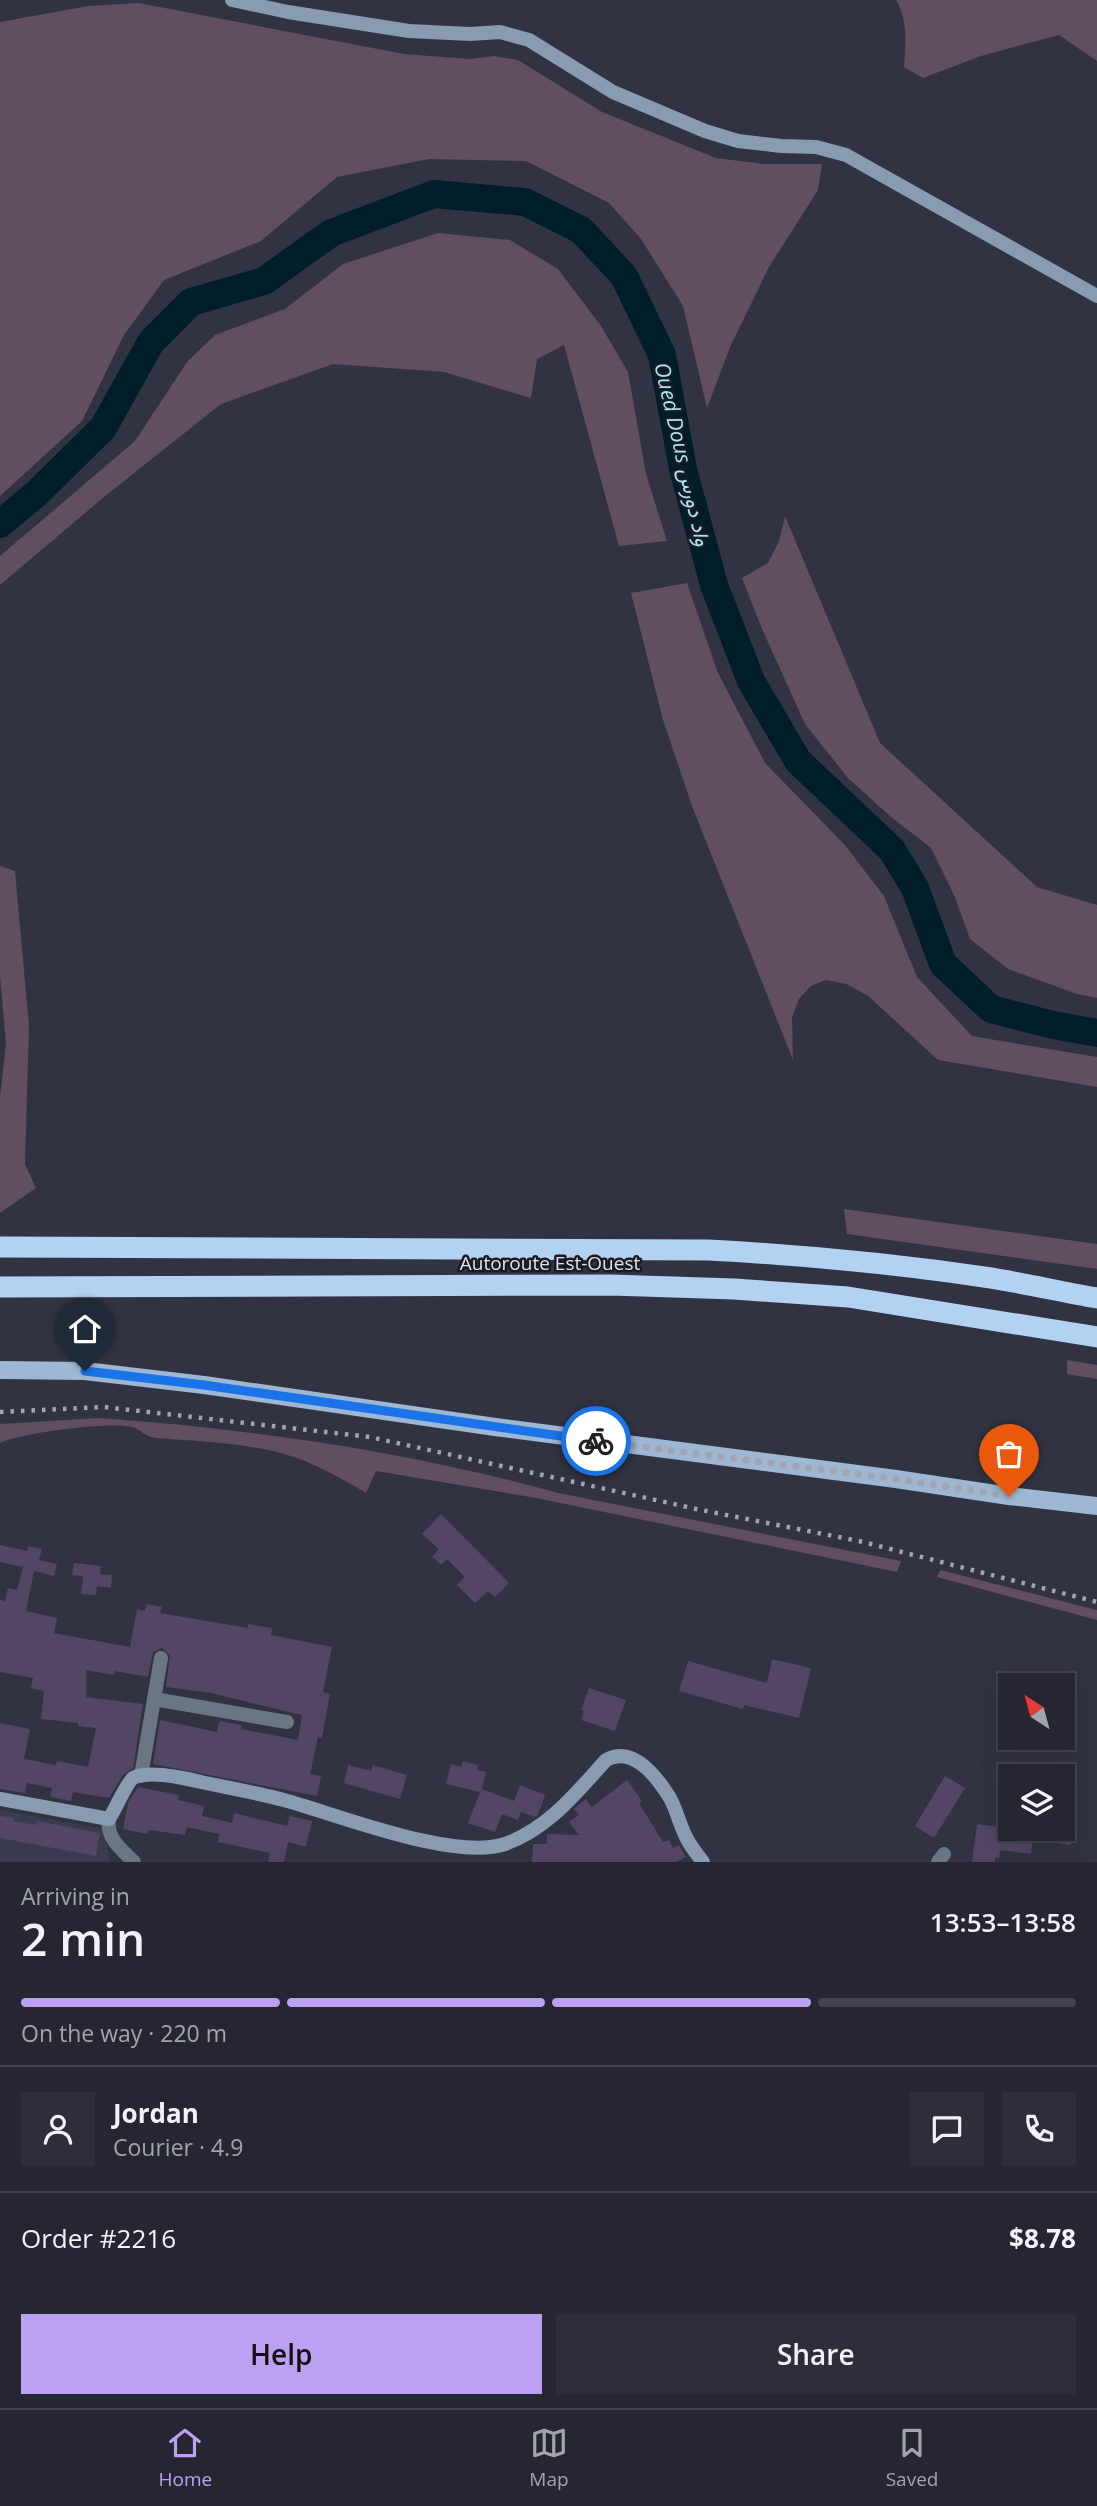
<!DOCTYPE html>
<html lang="en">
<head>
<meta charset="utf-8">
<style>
	:root { --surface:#252632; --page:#2d2e3a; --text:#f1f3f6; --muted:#a3a5ac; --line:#42434d; --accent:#bca0f2 }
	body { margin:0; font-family:"Open Sans",Vazirmatn,sans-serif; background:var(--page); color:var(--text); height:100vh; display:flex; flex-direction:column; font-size:26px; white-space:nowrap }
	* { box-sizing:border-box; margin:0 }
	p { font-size:23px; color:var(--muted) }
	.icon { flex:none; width:38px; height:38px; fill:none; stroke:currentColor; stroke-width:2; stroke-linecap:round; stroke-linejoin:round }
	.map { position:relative; height:1862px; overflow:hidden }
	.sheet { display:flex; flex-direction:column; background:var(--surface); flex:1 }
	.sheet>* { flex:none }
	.needle { width:46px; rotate:324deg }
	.buttons { position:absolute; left:998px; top:1673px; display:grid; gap:14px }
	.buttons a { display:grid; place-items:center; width:77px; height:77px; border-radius:0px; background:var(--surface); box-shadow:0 7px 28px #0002,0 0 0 2px var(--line); font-size:35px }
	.pin { position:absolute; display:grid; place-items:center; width:60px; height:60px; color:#fff; margin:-72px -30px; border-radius:50% 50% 50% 0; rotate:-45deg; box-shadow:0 0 7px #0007 }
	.pin .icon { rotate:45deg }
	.courier { position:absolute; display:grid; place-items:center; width:70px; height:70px; margin:-35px; border:5px solid #1a73e8; border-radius:50%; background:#fff; color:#222; box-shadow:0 2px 9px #0007 }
	.headline em { font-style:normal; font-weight:600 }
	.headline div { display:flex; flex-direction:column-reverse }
	.headline { display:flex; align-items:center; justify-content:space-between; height:119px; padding:0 21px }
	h1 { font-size:46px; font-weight:600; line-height:52px }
	.bar { display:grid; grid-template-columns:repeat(4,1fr); gap:10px 7px; align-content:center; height:84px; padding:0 21px }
	.bar i { height:9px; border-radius:5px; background:var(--line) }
	.bar .on { background:var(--accent) }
	.bar p { grid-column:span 4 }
	.line { display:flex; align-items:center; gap:18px; padding:0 21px; border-top:2px solid var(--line) }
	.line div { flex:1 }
	.round { display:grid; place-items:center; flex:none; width:74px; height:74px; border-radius:0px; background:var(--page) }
	.primary-button { display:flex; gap:14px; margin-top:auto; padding:14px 21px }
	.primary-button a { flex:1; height:80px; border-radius:0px; background:var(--accent); color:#111; font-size:28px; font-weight:600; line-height:80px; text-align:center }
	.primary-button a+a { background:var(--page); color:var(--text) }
	.tab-bar { display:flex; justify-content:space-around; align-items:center; height:98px; border-top:2px solid var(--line); background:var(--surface); font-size:19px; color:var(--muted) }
	.tab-bar a { display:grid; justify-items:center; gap:4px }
	.tab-bar .on { color:var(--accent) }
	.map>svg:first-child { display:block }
	.built { fill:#393c51 }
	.green { fill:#614e5e }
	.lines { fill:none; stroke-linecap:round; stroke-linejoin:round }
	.river { stroke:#001e29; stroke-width:28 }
	.building { fill:#534565 }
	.street { stroke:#6a7683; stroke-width:14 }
	.secondary { stroke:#889bb0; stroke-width:14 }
	.primary { stroke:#9eb7d2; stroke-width:18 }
	.highway { stroke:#b3d1f1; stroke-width:21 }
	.rail { stroke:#a2a4af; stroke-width:4.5; stroke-dasharray:3.5 7; stroke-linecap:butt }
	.done { stroke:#a2a4af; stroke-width:7; stroke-dasharray:0 12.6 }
	.route { stroke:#1a73e8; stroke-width:9 }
	.labels { text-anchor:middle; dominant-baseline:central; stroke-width:5; stroke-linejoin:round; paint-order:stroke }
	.street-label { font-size:19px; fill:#dfe1ea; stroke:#1a1b22 }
	.water-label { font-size:21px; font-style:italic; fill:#a8e5fb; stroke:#1a1b22 }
</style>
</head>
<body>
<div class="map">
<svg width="1097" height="1862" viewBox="0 0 1097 1862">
	<rect width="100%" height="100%" fill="#313342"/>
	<polygon class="built" points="0,1810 104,1829 110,1862 0,1862"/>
	<g class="green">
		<path d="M896,0H1097V61L1059,35L981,56L923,78L904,67C906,43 908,21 896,0Z"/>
		<polygon points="139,3 404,54 470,59 494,56 518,60 602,112 716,158 764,164 822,164 818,190 769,267 730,347 707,408 683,306 641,239 609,203 526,161 429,159 337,177 261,241 164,280 124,335 82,421 0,496 0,22 88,6"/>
		<polygon points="438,233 510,240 558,269 601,326 628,372 646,474 667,541 619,546 564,345 537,359 531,398 444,372 333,364 221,404 104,497 0,585 0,556 135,441 187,362 215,335 285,309 343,264"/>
		<polygon points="785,516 880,743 1037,887 1097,905 1097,998 1077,994 1008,969 970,939 954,895 931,848 891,817 848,778 805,724 762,629 742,578 768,563 779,541"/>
		<polygon points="687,583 718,673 765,763 844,844 884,896 917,977 972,1036 1097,1057 1097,1087 938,1060 867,995 846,984 826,980 811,986 799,999 792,1017 793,1060 692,806 663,720 631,593"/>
		<polygon points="0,866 15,871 29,1026 25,1164 36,1188 0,1213 0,1097 6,1044 0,976"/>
		<polygon points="844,1209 1097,1244 1097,1269 847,1234"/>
		<polygon points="1067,1360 1097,1365 1097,1379 1067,1374"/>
		<path d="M98,1418C253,1429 408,1451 558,1493L901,1561L897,1572L536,1498L376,1471L366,1493C341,1478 313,1462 284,1454C247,1443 195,1441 156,1438C145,1437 142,1430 132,1427C112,1421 18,1433 0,1443V1424Z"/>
		<polygon points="940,1570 1097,1610 1097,1620 937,1577"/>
	</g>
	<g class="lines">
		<polyline class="river" points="0,524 37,493 103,428 151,342 191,302 264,281 331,233 434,194 525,202 581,230 624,276 662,355 683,469 714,585 751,681 798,761 892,850 915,888 943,964 991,1009 1053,1025 1097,1033"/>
	</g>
	<g class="building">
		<polygon points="441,1514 509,1583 495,1597 488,1591 475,1603 457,1585 465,1577 447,1559 441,1565 432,1557 439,1549 422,1534"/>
		<polygon points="0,1545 27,1551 28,1546 42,1549 39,1560 57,1564 54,1576 34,1571 26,1611 57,1618 54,1633 130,1647 137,1609 145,1611 147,1604 162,1607 160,1613 248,1628 248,1624 272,1628 271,1635 332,1647 323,1692 330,1694 322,1738 318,1737 310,1774 321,1776 317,1796 153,1764 160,1720 217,1732 219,1721 241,1725 241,1729 298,1740 302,1715 211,1693 166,1687 170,1655 162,1648 153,1652 148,1677 115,1671 114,1675 86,1670 86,1697 143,1704 133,1768 123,1775 109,1798 73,1792 71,1801 50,1797 52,1788 27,1783 25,1793 0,1789 0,1723 30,1729 24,1759 56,1765 57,1761 88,1767 96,1728 78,1726 78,1723 41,1719 44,1691 31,1688 33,1678 0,1672 0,1600 5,1601 8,1588 17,1590 23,1567 0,1562"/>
		<polygon points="74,1563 101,1566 100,1574 112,1575 111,1588 97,1586 96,1595 81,1594 83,1576 72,1575"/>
		<polygon points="772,1659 811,1668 799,1718 744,1705 743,1709 679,1691 688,1661 767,1683"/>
		<polygon points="589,1688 626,1700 615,1731 581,1720 584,1711 581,1710"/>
		<polygon points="463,1761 478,1765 477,1770 486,1772 482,1789 514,1801 520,1785 545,1795 538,1815 535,1817 521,1812 518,1820 502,1814 495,1832 468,1823 480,1792 446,1784 451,1764 461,1767"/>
		<polygon points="348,1765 371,1771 373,1765 407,1775 400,1799 344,1783"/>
		<polygon points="945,1776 965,1788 934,1838 915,1826"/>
		<polygon points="627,1780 642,1801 639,1803 663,1842 669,1840 673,1848 679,1845 686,1857 676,1862 532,1862 533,1844 547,1844 547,1834 579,1835 569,1822 579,1815 574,1809 578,1805 586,1799 592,1807"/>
		<polygon points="138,1787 179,1795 178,1800 204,1806 202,1816 232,1823 234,1813 287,1826 290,1816 312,1821 306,1847 288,1842 284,1862 268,1862 270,1853 218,1842 219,1834 187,1827 185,1835 149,1830 148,1834 123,1829 128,1803"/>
		<polygon points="0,1816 13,1818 13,1821 36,1825 36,1821 100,1833 96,1856 0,1838"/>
		<polygon points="977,1824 1034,1832 1031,1854 1000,1850 999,1858 995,1857 995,1862 972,1862"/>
		<polygon points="1046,1829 1073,1833 1071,1845 1044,1841"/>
	</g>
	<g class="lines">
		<g class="street">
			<polyline points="154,1699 287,1722"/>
			<polyline points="141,1776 161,1658"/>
			<path d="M109,1819C106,1838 121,1849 134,1862"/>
			<polyline points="938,1862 944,1854"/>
		</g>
		<g class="secondary">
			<polyline points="232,0 288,12 409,31 470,34 500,32 529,40 613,92 705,131 738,141 781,146 816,147 846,155 1097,296"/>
			<path d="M0,1799L109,1819C115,1810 127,1782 133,1778C149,1770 185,1778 201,1782C229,1788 257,1793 284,1800C339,1815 453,1861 505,1844C548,1829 577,1792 606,1760C633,1745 657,1777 670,1798C677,1811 680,1826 687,1839C691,1847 698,1855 703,1862"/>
		</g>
		<polyline class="primary" points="0,1370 85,1371 204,1385 495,1427 896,1479 1009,1496 1097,1506"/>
		<g class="highway">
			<path d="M0,1247L708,1250C803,1255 898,1264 991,1278C1027,1284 1062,1292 1097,1298"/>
			<polyline points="0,1287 611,1285 734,1289 848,1297 1097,1337"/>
		</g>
		<polyline class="rail" points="0,1412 104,1407 370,1437 701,1510 859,1541 1097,1602"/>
	</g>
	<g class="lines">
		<polyline class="done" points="596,1441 897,1479 1009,1496"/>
		<polyline class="route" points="85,1371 204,1385 596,1441"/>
	</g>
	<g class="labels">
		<g class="street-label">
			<text x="550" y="1263">Autoroute Est-Ouest</text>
		</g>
		<g class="water-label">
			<text transform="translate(683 454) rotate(77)">Oued Dous واد دورس</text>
		</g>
	</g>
</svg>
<div class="buttons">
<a><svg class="needle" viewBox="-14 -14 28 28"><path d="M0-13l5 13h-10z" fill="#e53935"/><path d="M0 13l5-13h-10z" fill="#a3a5ac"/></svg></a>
<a><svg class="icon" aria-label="layers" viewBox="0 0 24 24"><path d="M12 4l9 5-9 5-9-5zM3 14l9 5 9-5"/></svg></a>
</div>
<div class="pin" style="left:1009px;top:1496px;background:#ea580c"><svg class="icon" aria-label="bag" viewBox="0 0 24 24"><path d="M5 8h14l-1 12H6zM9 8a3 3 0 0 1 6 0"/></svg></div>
<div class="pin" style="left:85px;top:1371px;background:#1f2937"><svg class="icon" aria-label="home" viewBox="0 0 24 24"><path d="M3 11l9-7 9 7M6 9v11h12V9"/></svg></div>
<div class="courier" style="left:596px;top:1441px"><svg class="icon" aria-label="bike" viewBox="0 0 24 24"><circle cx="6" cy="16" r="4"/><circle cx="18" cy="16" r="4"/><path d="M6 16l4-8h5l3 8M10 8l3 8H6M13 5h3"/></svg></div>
</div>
<section class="sheet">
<div class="headline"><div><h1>2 min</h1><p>Arriving in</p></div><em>13:53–13:58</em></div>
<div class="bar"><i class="on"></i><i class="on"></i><i class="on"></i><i></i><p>On the way · 220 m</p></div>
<div class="line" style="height:126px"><a class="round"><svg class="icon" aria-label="person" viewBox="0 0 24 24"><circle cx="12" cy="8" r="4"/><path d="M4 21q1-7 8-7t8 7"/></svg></a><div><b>Jordan</b><p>Courier · 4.9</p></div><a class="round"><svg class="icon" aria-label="chat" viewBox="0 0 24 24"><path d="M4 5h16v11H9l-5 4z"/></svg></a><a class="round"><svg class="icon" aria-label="phone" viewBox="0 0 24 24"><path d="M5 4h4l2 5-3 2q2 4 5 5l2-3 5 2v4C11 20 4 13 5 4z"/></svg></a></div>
<div class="line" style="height:91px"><div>Order #2216</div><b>$8.78</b></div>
<div class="primary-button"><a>Help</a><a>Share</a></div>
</section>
<nav class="tab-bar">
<a class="on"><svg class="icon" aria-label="home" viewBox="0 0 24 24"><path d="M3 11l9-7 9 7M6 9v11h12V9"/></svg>Home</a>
<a><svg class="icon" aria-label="map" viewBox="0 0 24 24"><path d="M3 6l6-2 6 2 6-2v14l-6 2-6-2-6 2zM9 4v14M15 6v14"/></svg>Map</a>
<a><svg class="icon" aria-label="saved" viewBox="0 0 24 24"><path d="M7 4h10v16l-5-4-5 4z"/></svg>Saved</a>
</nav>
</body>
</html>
